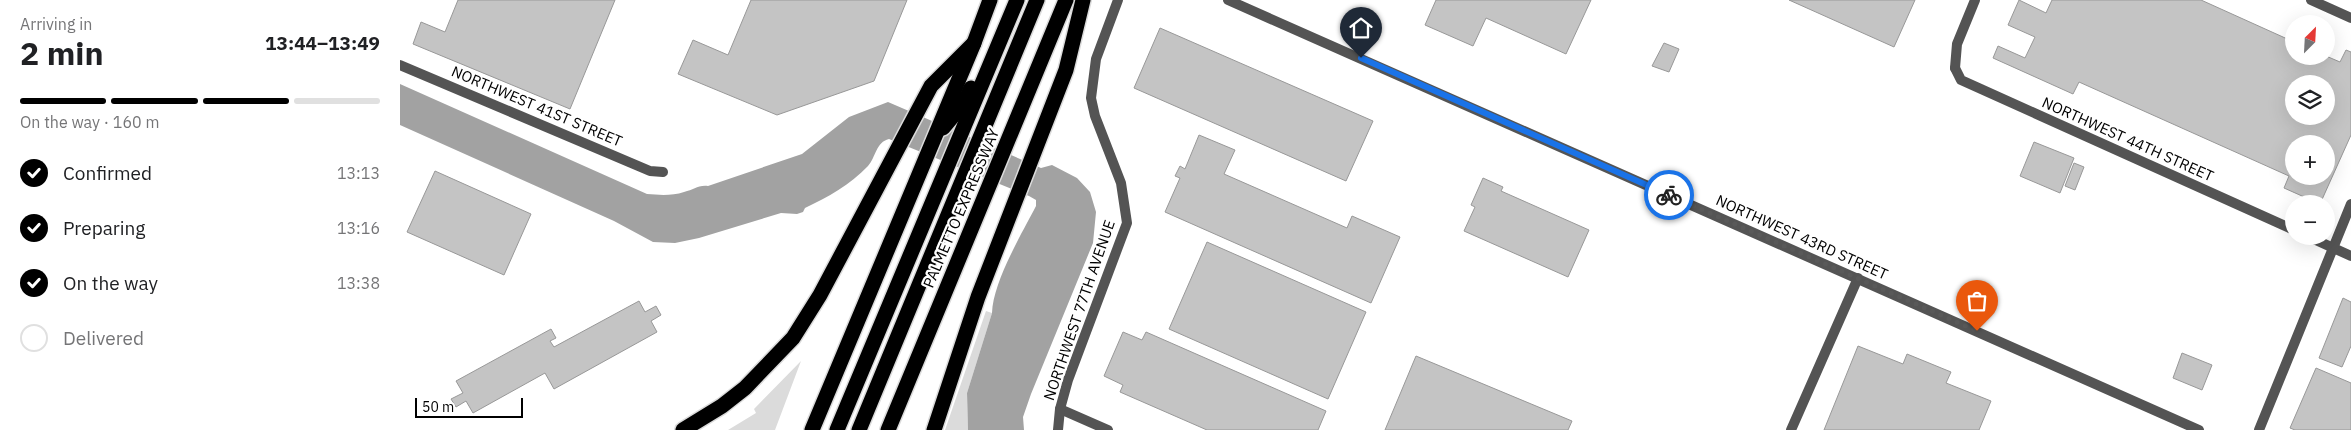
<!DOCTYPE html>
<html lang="en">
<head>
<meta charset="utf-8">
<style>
	:root { --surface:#fff; --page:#f6f6f6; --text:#202124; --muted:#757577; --line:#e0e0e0; --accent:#000 }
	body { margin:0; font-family:"IBM Plex Sans",sans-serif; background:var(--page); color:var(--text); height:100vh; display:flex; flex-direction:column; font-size:19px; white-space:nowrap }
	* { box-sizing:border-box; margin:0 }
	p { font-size:16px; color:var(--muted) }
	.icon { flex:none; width:28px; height:28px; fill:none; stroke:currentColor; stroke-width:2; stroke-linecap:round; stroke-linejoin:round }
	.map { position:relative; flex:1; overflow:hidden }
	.sheet { display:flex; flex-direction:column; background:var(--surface); width:400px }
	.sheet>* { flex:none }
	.needle { width:32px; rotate:24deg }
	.controls { position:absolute; left:1885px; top:15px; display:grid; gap:10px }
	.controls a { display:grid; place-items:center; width:50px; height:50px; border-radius:50%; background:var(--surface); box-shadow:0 5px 20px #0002; font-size:25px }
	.scale { position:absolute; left:15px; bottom:12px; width:108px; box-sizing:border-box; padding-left:5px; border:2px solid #000; border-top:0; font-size:14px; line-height:18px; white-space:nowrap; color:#000; -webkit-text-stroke:4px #fff; paint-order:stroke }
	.pin { position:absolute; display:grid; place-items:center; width:42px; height:42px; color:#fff; margin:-51px -21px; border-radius:50% 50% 50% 0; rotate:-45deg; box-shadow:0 0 5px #0007 }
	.pin .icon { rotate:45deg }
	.courier { position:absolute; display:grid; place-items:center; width:50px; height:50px; margin:-25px; border:4px solid #1a73e8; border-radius:50%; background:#fff; color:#222; box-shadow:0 1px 6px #0007 }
	.head em { font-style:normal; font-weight:800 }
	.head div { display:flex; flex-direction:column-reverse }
	.head { display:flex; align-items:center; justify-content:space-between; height:85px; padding:0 20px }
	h1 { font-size:32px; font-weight:800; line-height:38px }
	.bar { display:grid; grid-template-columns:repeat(4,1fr); gap:8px 5px; align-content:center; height:60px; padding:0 20px }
	.bar i { height:6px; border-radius:4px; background:var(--line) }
	.bar .active { background:var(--accent) }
	.bar p { grid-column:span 4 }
	ol { padding:0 20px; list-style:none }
	li { display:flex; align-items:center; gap:15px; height:55px }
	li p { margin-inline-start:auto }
	li .icon { padding:5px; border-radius:50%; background:var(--accent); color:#fff; stroke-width:4 }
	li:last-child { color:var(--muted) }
	li i { width:28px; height:28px; border:2px solid var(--line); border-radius:50% }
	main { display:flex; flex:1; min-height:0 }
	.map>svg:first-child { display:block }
	.green { fill:#dbdbdb }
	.water { fill:#a2a2a2 }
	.building { fill:#c4c4c4; stroke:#989898; fill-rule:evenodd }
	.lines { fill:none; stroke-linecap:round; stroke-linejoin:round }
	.motorway-casing { stroke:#dbdbdb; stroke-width:18 }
	.minor { stroke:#545454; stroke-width:10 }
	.tertiary { stroke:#545454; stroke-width:10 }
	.motorway { stroke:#000; stroke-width:15 }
	.done { stroke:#595959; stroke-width:5; stroke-dasharray:0 9 }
	.route { stroke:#1a73e8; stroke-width:6 }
	.labels { text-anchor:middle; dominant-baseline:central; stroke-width:4.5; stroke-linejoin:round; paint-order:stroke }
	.street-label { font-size:15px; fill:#000; stroke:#fff }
</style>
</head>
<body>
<main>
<section class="sheet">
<div class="head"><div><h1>2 min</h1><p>Arriving in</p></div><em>13:44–13:49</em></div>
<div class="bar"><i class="active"></i><i class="active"></i><i class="active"></i><i></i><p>On the way · 160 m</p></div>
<ol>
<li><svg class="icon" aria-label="check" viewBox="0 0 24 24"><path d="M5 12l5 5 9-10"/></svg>Confirmed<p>13:13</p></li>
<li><svg class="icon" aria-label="check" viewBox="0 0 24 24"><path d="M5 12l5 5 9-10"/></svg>Preparing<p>13:16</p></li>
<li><svg class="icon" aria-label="check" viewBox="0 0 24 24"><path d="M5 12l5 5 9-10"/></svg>On the way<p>13:38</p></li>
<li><i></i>Delivered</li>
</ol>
</section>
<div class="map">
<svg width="1951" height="430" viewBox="0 0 1951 430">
	<rect width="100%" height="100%" fill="#fff"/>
	<g class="green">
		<polygon points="586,311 592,313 567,393 568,430 545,430"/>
		<polygon points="401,361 375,430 328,430 356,413 354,409"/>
	</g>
	<path class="water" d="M0,84L247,194C259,195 272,196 284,192C294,190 297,185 308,186L402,154L449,117L488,102L641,168L652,165L677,178L690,192L696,212L693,243L631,394L623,417L624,430H568L567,393L592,313C593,282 621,235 636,206V200L629,196L489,139C476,142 476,157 468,166C450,185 428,197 405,208L403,212L397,214L381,213L299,238L275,243L253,242L214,221L0,125Z"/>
	<g class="building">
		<polygon points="58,0 215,0 170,109 13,44 21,22 45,32"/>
		<polygon points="351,0 507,0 474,81 377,115 278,74 293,40 328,55"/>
		<polygon points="1036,0 1191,0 1166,54 1086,18 1073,46 1025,25"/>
		<polygon points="1389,0 1515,0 1494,47"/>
		<path d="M1619,0L1646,13L1652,0H1801L1894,42V56H1926L1940,62L1946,50L1951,52V135L1920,204L1884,188L1889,176L1679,82L1673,94L1593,58L1598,46L1625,58L1635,37L1608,25ZM1894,84H1926V116H1894ZM1894,144H1926V176H1894Z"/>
		<polygon points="760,28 973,121 946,181 734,88"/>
		<polygon points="1264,43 1279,49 1269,72 1252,66"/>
		<polygon points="799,135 835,150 824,174 947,228 952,216 1000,237 971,303 765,212 780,178 775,176 780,166 785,169"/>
		<polygon points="1634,142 1674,158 1660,193 1620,176"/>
		<polygon points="1674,163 1684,167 1675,190 1665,186"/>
		<polygon points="35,171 131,214 104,275 7,232"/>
		<polygon points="1083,178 1103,187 1101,191 1189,230 1168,277 1064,231 1075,207 1071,205"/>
		<polygon points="807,242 966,312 928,399 769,329"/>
		<polygon points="1943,298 1951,302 1951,346 1942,367 1919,358"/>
		<polygon points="239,301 245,312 256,306 261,315 251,321 257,332 154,389 145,373 73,413 66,401 56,407 51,399 63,393 56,381 151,329 156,338 150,341 154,347"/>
		<polygon points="723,332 742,340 746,332 926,411 918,430 807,430 720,392 723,385 704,376"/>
		<polygon points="1458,346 1503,364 1507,354 1551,372 1546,383 1591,401 1579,430 1424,430"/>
		<polygon points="1782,353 1812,365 1802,390 1773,378"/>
		<polygon points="1016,356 1172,421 1168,430 985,430"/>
		<polygon points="1916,368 1951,383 1951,430 1895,430 1890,428"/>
	</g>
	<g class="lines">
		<defs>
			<g id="motorway">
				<polyline points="543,128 564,103 571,88"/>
				<polyline points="283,430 322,406 345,388 393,338 420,295 531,86 574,43"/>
				<polyline points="412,430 574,43 590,0"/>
				<polyline points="437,430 617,0"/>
				<polyline points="459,430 637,0"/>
				<polyline points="488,430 666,0"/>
				<polyline points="534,430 578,297 666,70 683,0"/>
			</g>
		</defs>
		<use href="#motorway" class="motorway-casing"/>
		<g class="minor">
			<polyline points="828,0 1799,430"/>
			<polyline points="1911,0 1951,18"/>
			<polyline points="0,65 250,171 263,172"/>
			<polyline points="1555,68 1561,80 1894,230"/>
			<polyline points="1907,236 1951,256"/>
			<polyline points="660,409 708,430"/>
			<polyline points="658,430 660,409 668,380 727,223 721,183 695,116 691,98 696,59 718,0"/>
			<polyline points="1391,430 1458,278"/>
			<polyline points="1859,430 1951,204"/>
		</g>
		<polyline class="tertiary" points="1555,68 1557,44 1575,0"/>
		<use href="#motorway" class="motorway"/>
	</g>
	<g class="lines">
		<polyline class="done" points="1269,195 1577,331"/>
		<polyline class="route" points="961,58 1269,195"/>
	</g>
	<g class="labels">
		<g class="street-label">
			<text transform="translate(137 106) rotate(23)">NORTHWEST 41ST STREET</text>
			<text transform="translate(1728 139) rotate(24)">NORTHWEST 44TH STREET</text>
			<text transform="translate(561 208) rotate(-67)">PALMETTO EXPRESSWAY</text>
			<text transform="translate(1402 237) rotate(24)">NORTHWEST 43RD STREET</text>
			<text transform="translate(679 310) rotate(-71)">NORTHWEST 77TH AVENUE</text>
		</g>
	</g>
</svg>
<div class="controls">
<a><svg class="needle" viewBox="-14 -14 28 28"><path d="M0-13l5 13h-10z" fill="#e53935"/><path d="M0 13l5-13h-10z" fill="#757577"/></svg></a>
<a><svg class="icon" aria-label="layers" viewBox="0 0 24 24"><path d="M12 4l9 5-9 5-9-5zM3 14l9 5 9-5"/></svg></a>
<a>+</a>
<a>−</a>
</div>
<div class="scale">50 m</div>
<div class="pin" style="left:1577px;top:331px;background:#ea580c"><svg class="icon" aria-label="bag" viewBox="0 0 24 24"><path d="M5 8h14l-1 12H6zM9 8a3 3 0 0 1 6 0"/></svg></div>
<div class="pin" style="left:961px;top:58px;background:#1f2937"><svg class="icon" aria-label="home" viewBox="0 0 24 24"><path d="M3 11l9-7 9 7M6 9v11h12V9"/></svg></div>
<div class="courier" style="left:1269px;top:195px"><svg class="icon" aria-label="bike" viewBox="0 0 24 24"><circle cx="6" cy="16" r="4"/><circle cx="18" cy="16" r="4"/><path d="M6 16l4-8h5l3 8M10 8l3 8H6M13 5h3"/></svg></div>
</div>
</main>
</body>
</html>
